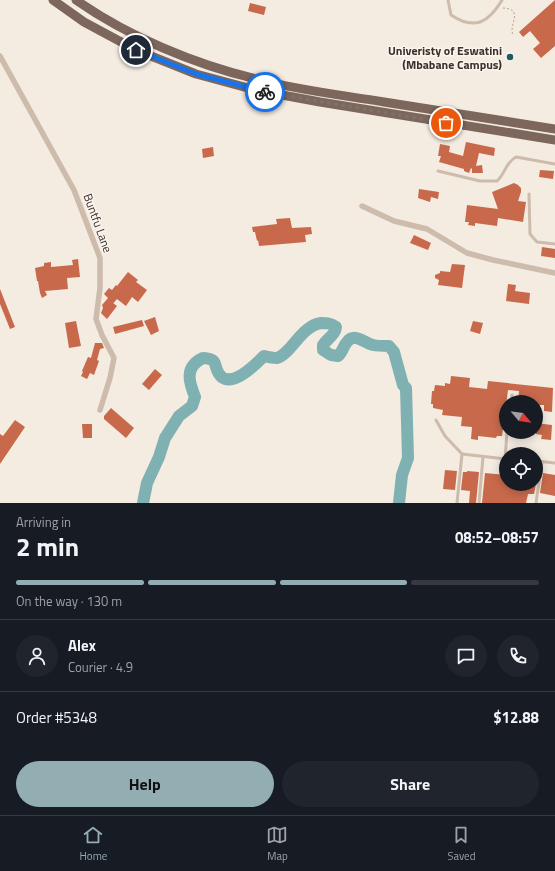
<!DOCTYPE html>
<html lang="en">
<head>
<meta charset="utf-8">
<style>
	:root { --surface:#171b24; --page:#20242c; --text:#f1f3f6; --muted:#9ea1a6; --line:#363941; --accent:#92aeb2 }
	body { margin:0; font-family:"Titillium Web",sans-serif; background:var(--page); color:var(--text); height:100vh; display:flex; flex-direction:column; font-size:15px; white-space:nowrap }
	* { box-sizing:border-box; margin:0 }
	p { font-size:13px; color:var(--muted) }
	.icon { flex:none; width:22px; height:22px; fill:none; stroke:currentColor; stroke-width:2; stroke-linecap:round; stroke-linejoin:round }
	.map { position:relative; height:503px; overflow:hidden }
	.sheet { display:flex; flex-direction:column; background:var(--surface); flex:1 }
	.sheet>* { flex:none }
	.needle { width:26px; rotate:119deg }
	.tools { position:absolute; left:499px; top:395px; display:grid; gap:8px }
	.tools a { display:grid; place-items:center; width:44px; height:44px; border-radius:50%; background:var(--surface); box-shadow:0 2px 10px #0003; font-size:20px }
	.pin { position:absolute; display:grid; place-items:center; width:34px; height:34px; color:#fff; margin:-17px; border:2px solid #fff; border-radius:50%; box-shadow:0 1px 4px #0007 }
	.courier { position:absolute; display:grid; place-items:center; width:40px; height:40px; margin:-20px; border:3px solid #1a73e8; border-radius:50%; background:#fff; color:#222; box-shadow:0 1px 5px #0007 }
	.headline em { font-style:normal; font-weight:700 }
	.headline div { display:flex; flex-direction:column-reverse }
	.headline { display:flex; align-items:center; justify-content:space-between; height:68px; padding:0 16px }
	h1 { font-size:26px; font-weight:700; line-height:30px }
	.bar { display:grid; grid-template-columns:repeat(4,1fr); gap:6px 4px; align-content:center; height:48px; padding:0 16px }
	.bar i { height:5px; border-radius:3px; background:var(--line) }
	.bar .selected { background:var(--accent) }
	.bar p { grid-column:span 4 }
	.line { display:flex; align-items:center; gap:10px; padding:0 16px; border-top:1px solid var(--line) }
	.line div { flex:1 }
	.round { display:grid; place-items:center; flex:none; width:42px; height:42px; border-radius:21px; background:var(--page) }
	.primary-button { display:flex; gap:8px; margin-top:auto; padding:8px 16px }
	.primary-button a { flex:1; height:46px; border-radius:24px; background:var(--accent); color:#111; font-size:16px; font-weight:700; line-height:46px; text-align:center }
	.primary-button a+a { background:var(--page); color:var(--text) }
	.tab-bar { display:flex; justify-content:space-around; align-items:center; height:56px; border-top:1px solid var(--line); background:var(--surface); font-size:11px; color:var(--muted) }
	.tab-bar a { display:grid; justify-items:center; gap:2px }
	.tab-bar .selected { color:var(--accent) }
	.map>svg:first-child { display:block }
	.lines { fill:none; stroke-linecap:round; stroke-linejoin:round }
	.river { stroke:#7fb0b2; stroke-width:12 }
	.building { fill:#c8694b }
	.path { stroke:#b9a596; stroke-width:1; stroke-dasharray:2 2; stroke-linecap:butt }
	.lane { stroke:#cdbbac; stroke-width:3 }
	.street { stroke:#cdbbac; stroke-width:5.5 }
	.primary { stroke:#7d675c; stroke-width:9 }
	.done { stroke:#7c716b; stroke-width:4; stroke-dasharray:0 7.2 }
	.route { stroke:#1a73e8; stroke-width:5 }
	.poi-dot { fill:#1f5a5e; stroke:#fbf5ee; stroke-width:1.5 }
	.labels { text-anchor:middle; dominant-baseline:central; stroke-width:3; stroke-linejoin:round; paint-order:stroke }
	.poi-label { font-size:12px; font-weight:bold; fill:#3b302b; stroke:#fbf5ee; text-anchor:end }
	.street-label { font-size:12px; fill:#3b302b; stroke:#fbf5ee }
</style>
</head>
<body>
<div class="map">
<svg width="555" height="503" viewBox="0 0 555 503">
	<rect width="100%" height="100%" fill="#f4ebe1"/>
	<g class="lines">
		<path class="river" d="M143,503L147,483L159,457L165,438L179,416L192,406L195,397C189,382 184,367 203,358C219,359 213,365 219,374C230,391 256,364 264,356C268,357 272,358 277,358C291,354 301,326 321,323C327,323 331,323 336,327C336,334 327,339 323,345V350L331,355L338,356C343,352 343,346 347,342C355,332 364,343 373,345C378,346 384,346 389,346L394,352L403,385L406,388L408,458L402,475L399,503"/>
	</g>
	<g class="building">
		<polygon points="555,0 555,46 541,58 533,49 540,43 530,31 523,37 519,32"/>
		<polygon points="250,3 266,7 264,15 248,11"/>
		<polygon points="466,142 495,148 494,156 479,153 476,166 482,165 483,173 472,173 472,169 471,168 469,173 464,171 464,169 439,162 441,156 438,156 440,144 450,146 449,152 463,156"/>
		<polygon points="213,147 214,156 203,158 202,149"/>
		<polygon points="540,170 554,171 553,179 539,177"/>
		<polygon points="514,183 518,185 521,188 521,192 518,201 526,202 523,222 498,218 497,226 475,223 475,226 468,225 469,222 465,222 467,205 498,209 492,192"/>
		<polygon points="419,189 439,192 438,199 431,197 430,202 418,198"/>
		<polygon points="290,218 292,228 311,227 312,234 305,235 306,242 259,246 258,240 257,241 255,232 253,232 252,227 277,224 276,219"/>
		<polygon points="414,235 431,243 428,250 410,243"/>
		<polygon points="542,247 555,249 555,258 541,256"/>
		<polygon points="78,259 80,277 67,278 68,289 45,291 47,295 42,298 40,293 38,281 37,281 35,268 44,266 44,263 51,262 51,267 73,265 72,260"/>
		<polygon points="452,264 465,265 462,288 438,285 439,280 435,278 435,275 440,273 440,271 450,272"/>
		<polygon points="128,272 138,280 136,282 147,290 138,302 132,297 126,306 117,299 110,307 113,303 117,306 107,319 101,313 103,308 102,305 108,298 104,294 109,288 112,290 116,285 117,286"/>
		<polygon points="508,284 516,285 515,291 530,293 529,304 506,301"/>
		<polygon points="0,289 15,327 10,329 0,304"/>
		<polygon points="155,317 159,331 151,335 144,321"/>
		<polygon points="142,320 144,326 115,334 113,327"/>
		<polygon points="76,321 81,346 69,348 65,323"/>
		<polygon points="473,321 483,323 480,334 470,331"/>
		<polygon points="95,343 102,343 104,348 100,349 97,360 99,361 94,375 90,373 87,379 81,376 83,372 82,371 88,357 91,358"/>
		<polygon points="155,369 162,375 149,390 142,384"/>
		<polygon points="451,376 470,378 469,387 487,389 488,381 553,388 552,412 544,411 544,405 536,405 536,402 518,402 519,391 508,390 502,436 497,436 496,438 478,436 478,440 471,439 472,427 461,426 462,417 442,415 443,410 433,408 433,404 431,404 432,391 434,391 435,385 445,386 445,383 450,384"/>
		<polygon points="111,408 134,428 126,438 104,419 104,416"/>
		<polygon points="15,420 25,427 0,464 0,434 3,436"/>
		<polygon points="536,423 552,425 551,440 541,439 542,435 536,434"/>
		<polygon points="82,424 92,424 92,438 83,438"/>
		<polygon points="445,470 457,471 455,490 443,489"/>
		<polygon points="467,471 479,472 476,503 469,503 470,491 461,490 463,472 467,472"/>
		<polygon points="485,473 506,475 506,484 536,484 534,494 528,494 526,503 482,503"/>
		<polygon points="543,473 555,475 555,496 540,493"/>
	</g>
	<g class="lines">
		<path class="path" d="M503,8C525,9 508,25 513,35"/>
		<g class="lane">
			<path d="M448,0L451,15C475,31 489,22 502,0"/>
			<path d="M438,171L480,181H497C505,174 506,162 516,157L555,164"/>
			<polyline points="529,194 530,234 537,242 555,244"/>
			<polyline points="511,402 512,395"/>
			<polyline points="436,420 445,436 462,454 457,503"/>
			<polyline points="462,454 506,459"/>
			<polyline points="505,459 507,432"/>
			<polyline points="536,461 555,463"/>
			<polyline points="479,503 483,457"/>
			<polyline points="536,503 542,462"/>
		</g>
		<g class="street">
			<polyline points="0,56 74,190 100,258 100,288 96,319 102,335 114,358 110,378 100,410"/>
			<polyline points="362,206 394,221 427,229 467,253 493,260 555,273"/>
		</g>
		<g class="primary">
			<polyline points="53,0 84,22 136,50 196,74 255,90 320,102 555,140"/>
			<path d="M76,0C129,37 194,64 256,79C297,90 342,95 384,102C441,111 498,120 555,129"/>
		</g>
	</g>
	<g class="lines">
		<polyline class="done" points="265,92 446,123"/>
		<polyline class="route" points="136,50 196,74 265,92"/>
	</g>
	<circle class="poi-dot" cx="510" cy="57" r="4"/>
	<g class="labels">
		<g class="poi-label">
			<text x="502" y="50">Univeristy of Eswatini<tspan x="502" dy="14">(Mbabane Campus)</tspan></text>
		</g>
		<g class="street-label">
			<text transform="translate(98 223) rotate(70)">Buntfu Lane</text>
		</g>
	</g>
</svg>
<div class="tools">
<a><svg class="needle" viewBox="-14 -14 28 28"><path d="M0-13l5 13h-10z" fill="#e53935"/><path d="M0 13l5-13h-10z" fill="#9ea1a6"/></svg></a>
<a><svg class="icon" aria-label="locate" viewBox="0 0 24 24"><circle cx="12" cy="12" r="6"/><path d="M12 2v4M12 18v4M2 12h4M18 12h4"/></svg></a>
</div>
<div class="pin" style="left:446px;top:123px;background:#ea580c"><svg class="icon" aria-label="bag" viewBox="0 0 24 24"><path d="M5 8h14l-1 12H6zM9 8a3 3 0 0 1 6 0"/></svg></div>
<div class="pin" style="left:136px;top:50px;background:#1f2937"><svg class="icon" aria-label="home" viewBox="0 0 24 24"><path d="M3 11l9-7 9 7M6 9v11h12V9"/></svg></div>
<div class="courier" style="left:265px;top:92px"><svg class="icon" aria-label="bike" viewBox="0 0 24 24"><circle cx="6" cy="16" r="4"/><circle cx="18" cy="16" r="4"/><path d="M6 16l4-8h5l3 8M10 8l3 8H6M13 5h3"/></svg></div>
</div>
<section class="sheet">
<div class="headline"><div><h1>2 min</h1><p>Arriving in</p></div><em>08:52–08:57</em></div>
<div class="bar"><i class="selected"></i><i class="selected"></i><i class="selected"></i><i></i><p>On the way · 130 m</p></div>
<div class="line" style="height:72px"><a class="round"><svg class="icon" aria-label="person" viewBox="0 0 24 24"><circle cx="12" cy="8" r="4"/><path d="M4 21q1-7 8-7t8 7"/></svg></a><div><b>Alex</b><p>Courier · 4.9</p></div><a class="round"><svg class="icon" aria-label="chat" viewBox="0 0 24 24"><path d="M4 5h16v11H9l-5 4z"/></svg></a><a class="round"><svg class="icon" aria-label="phone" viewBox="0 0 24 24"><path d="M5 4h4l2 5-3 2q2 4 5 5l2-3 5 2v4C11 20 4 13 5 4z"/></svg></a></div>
<div class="line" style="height:52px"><div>Order #5348</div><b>$12.88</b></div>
<div class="primary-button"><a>Help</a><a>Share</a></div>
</section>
<nav class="tab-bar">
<a class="selected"><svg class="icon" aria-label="home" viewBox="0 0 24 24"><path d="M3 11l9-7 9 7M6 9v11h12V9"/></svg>Home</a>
<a><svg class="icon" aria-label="map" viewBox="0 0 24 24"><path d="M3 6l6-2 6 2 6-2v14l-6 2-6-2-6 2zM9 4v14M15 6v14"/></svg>Map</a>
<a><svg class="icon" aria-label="saved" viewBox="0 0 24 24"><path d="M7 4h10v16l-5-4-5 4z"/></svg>Saved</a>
</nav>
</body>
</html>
